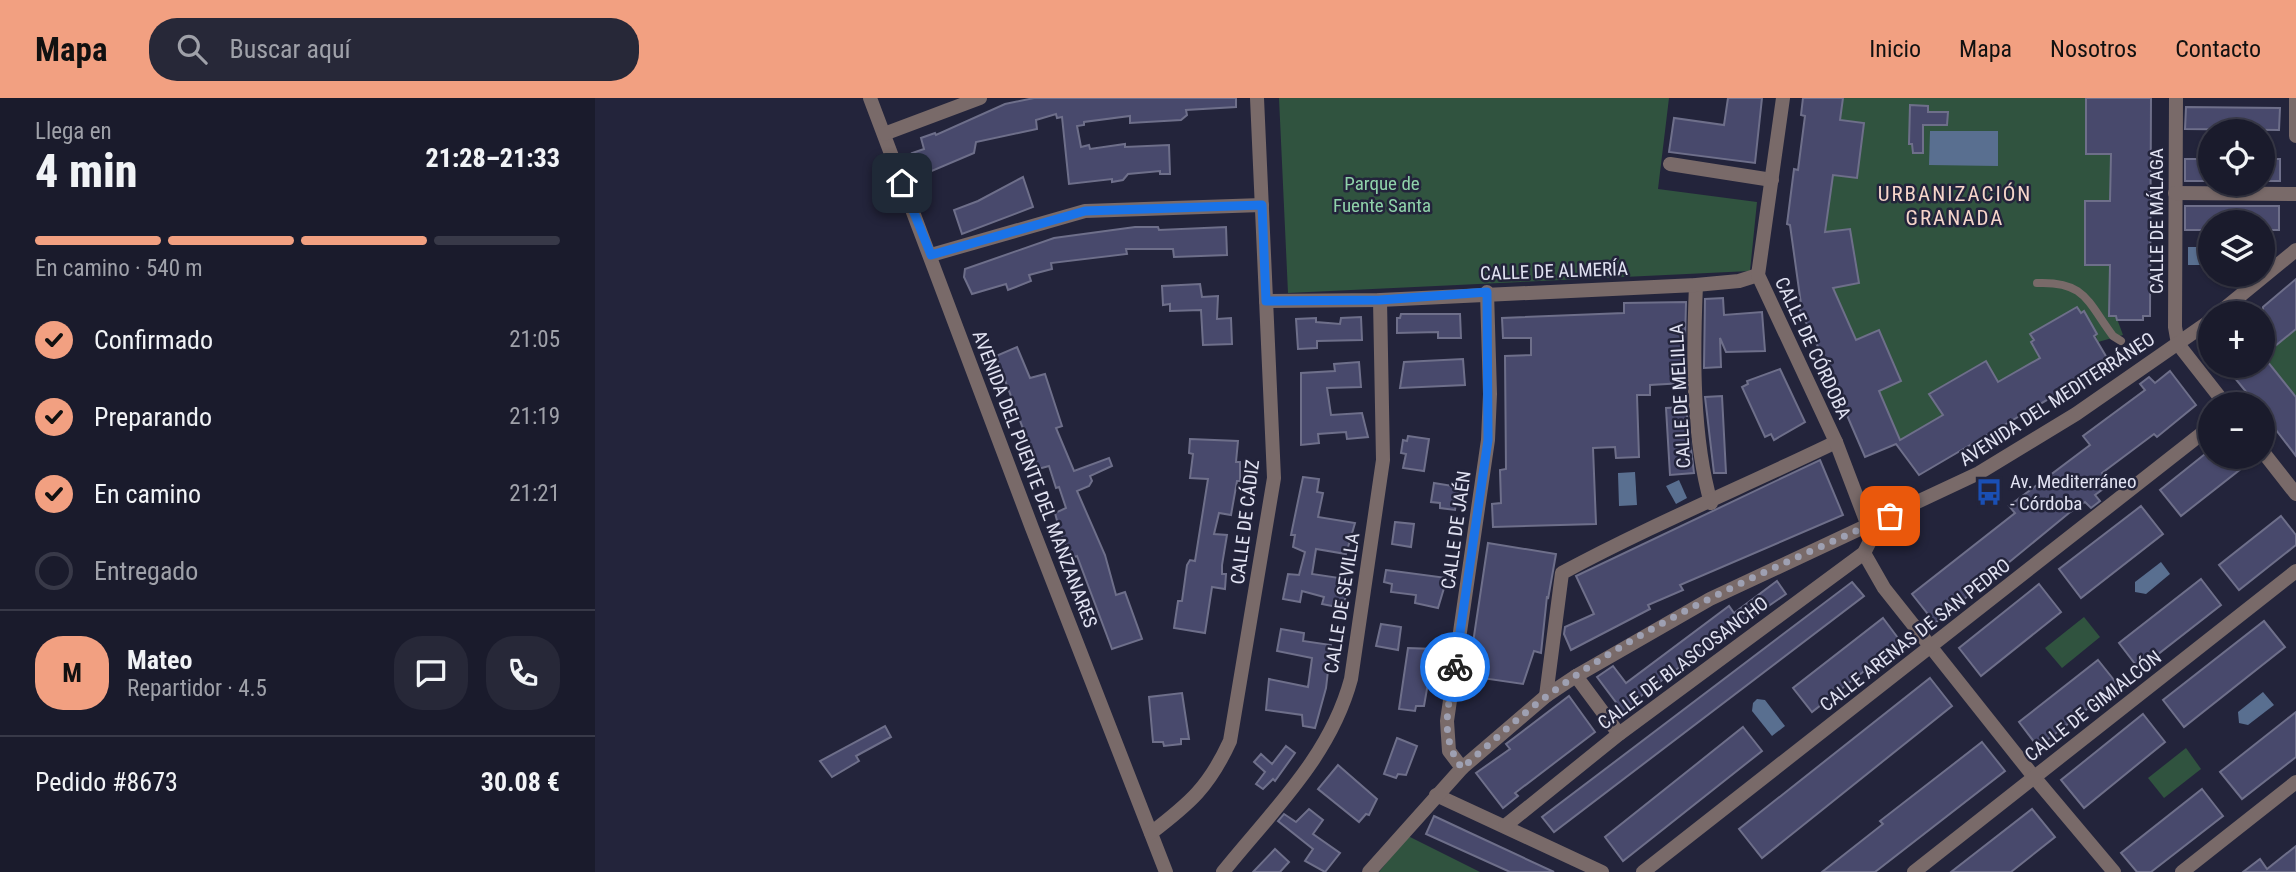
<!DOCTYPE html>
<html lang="es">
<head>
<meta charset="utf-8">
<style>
	:root { --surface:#1a1b2c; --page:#272838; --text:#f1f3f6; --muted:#9fa1a9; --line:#383948; --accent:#f2a081 }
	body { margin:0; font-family:"Roboto Condensed",sans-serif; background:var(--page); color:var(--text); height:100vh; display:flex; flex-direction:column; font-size:26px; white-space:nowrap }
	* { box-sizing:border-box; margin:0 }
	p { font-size:23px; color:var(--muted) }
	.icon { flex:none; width:38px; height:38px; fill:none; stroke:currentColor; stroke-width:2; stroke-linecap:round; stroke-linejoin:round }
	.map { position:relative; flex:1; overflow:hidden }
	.sheet { display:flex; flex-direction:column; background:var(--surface); width:595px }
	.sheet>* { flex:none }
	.tools { position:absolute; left:1603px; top:21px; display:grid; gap:14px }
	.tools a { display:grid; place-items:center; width:77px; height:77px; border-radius:50%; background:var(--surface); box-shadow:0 2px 5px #0004,0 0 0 2px var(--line); font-size:35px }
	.pin { position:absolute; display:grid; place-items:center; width:60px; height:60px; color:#fff; margin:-30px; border-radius:14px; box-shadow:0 4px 10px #0006 }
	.courier { position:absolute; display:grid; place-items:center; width:70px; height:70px; margin:-35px; border:5px solid #1a73e8; border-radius:50%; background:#fff; color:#222; box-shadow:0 2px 9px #0007 }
	.headline em { font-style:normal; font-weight:800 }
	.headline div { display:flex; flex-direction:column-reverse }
	.headline { display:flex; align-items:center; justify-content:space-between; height:119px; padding:0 35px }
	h1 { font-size:46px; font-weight:800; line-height:52px }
	.bar { display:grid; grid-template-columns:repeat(4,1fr); gap:10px 7px; align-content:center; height:84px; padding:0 35px }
	.bar i { height:9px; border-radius:5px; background:var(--line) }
	.bar .current { background:var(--accent) }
	.bar p { grid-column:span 4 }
	.line { display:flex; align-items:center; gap:18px; padding:0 35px; border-top:2px solid var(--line) }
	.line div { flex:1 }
	.round { display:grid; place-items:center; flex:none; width:74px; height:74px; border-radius:28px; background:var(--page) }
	ol { padding:0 35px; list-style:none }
	li { display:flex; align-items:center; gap:21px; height:77px }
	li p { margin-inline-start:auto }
	li .icon { padding:7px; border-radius:50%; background:var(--accent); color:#111; stroke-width:4 }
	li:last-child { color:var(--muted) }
	li i { width:38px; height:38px; border:4px solid var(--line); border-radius:50% }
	header { display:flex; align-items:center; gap:42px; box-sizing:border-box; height:98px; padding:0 35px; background:var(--accent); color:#111 }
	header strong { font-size:33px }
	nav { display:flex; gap:38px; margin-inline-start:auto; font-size:24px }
	.search { width:490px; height:63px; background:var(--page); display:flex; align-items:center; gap:18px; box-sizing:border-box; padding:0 24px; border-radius:28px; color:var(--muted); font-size:26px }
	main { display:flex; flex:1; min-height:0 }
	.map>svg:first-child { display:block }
	.green { fill:#30533f }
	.water { fill:#596f90 }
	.building { fill:#48496c; stroke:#6e6f8a; stroke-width:2 }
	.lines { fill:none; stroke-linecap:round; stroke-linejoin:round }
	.lane { stroke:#796a69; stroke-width:8 }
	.street { stroke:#796a69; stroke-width:14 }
	.done { stroke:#9ea0b2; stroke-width:7; stroke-dasharray:0 12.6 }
	.route { stroke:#1a73e8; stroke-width:9 }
	.labels { text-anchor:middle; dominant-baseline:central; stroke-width:5; stroke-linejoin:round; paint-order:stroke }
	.park-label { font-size:19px; fill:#8fd2aa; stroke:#23243b }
	.street-label { font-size:19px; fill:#e1e2f2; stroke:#23243b }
	.poi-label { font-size:19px; fill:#e1e2f2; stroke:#23243b; text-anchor:start }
	.neighbourhood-label { font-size:21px; letter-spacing:2px; fill:#f6d5ca; stroke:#23243b }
</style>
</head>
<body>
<header>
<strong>Mapa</strong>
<div class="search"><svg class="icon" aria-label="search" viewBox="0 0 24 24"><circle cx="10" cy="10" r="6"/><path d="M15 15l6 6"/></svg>Buscar aquí</div>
<nav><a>Inicio</a><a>Mapa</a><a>Nosotros</a><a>Contacto</a></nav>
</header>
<main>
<section class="sheet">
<div class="headline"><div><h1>4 min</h1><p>Llega en</p></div><em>21:28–21:33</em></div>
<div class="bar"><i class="current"></i><i class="current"></i><i class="current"></i><i></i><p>En camino · 540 m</p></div>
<ol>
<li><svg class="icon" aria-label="check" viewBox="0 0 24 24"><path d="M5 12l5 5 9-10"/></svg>Confirmado<p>21:05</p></li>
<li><svg class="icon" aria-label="check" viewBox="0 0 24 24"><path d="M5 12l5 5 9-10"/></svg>Preparando<p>21:19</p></li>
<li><svg class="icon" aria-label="check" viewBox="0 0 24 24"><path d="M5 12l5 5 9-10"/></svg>En camino<p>21:21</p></li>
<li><i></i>Entregado</li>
</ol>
<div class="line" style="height:126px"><b class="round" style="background:var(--accent);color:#111">M</b><div><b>Mateo</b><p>Repartidor · 4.5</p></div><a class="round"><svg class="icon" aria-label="chat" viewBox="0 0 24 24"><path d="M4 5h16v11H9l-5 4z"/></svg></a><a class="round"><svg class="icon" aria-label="phone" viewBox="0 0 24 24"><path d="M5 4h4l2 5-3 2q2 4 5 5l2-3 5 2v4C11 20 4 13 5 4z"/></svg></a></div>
<div class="line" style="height:91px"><div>Pedido #8673</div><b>30.08 €</b></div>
</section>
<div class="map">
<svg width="1701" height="774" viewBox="0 0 1701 774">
	<rect width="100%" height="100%" fill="#23243b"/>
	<g class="green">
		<polygon points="684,0 1074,0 1063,91 1162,104 1155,173 693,195"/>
		<polygon points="1248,0 1491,0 1491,56 1499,56 1516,41 1515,117 1499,103 1490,103 1490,167 1498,167 1515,153 1514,217 1521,218 1528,237 1503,244 1498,229 1488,235 1489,213 1486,215 1482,209 1436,236 1440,251 1457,253 1390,292 1395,270 1390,263 1335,295 1360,310 1304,343 1280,284 1289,280 1293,289 1306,283 1265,251 1239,192 1238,180 1264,185 1255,131 1241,133 1242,142 1232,143 1231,131 1239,67 1262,80 1269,25 1255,23 1253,33 1244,31"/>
		<polygon points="1701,231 1701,299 1668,258"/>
		<polygon points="1489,519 1505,539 1467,570 1450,550"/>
		<polygon points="1591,650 1606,671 1569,700 1553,680"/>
		<polygon points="813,738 885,774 784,774"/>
	</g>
	<g class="water">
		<polygon points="1335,33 1403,33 1403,68 1334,67"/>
		<polygon points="1593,149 1615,149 1615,159 1606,167 1593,167"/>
		<polygon points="1040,374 1042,407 1024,408 1023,375"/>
		<polygon points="1084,382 1092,400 1081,406 1071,388"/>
		<polygon points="1566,464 1575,476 1551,496 1540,494 1540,484"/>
		<polygon points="1668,594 1679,607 1653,627 1644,625 1643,614"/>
		<polygon points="1162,601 1170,602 1190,628 1177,638 1157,613 1158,605"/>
	</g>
	<g class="building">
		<polygon points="439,0 641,0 641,9 591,12 592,17 586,22 535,25 535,18 489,24 489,27 482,28 486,49 494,47 495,51 530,46 530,49 574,47 575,76 565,76 565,73 533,76 528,82 517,84 517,81 474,86 467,19 462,20 461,16 441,22 442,31 381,44 379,55 332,75 330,70 324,73 317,55 329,51 326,40 340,35 341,37 410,6"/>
		<polygon points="1133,0 1167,0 1160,65 1074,54 1079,20 1129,27"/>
		<polygon points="1208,0 1248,0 1245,22 1269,25 1262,80 1238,77 1230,134 1255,131 1264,185 1238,190 1261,242 1284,232 1306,283 1284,293 1305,342 1348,317 1334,296 1391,263 1403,284 1445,260 1436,244 1439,242 1435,236 1482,209 1486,215 1489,213 1502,236 1499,238 1515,265 1324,377 1301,346 1270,359 1248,308 1251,306 1203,208 1206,206 1195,127 1192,126 1199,71 1203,72 1210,18 1206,17"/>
		<polygon points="1491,0 1556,0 1555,218 1548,218 1548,222 1522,222 1521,218 1514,218 1515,167 1490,167 1490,103 1515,103 1516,56 1491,56"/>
		<polygon points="1315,7 1333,8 1333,14 1353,14 1352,27 1328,27 1328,55 1318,55 1317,46 1314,46"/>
		<polygon points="1591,9 1685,10 1684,32 1590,31"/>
		<rect x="1590" y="61" width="25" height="22"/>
		<rect x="1668" y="61" width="17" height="22"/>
		<polygon points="428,79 438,109 367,136 359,112 383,103"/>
		<polygon points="1590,108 1684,108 1684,132 1668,132 1668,124 1615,124 1615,132 1590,132"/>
		<polygon points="540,129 563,129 564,132 631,129 632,157 579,159 578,151 531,151 532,156 456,165 457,171 434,177 436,183 413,192 411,186 377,196 369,179 370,171 459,140"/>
		<polygon points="1701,181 1701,231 1668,258 1701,299 1701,358 1668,315 1668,306 1661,306 1630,268 1668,268 1668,209"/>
		<polygon points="605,186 607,199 623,198 622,221 636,220 637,246 608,247 606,212 575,213 575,206 568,207 567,188"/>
		<polygon points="1128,200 1129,217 1167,214 1170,253 1131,254 1125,240 1126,269 1109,270 1110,201"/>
		<polygon points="1091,204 1089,285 1055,287 1055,297 1042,297 1044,359 1021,360 1020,349 998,350 1001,426 898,429 897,406 906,405 905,372 911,371 910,258 936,257 936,240 908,240 907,220 1029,215 1029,205"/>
		<polygon points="806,216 865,216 866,240 843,240 843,234 802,235 802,220 805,220"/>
		<polygon points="766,219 767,242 722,243 722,250 703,251 701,221 721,220 721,224 745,226 746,220"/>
		<polygon points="422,249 435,280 450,276 467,328 461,330 479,373 514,360 517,368 495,378 497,383 494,388 482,393 510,457 521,497 530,494 547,541 517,551 482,458 476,460 465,434 460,415 471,410 464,389 461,390 454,368 443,371 401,258"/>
		<polygon points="868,261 870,287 805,290 809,264"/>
		<polygon points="764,264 766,289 732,290 736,317 767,315 773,339 752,341 751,334 723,336 724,345 706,347 706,275 740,273 739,266"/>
		<polygon points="1185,271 1210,324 1179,342 1176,336 1170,339 1147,289 1153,286 1152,283"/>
		<polygon points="1575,273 1601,307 1562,339 1559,336 1507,375 1515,386 1500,397 1505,403 1496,410 1490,404 1474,415 1340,525 1317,496 1420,415 1414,408 1495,347 1488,338 1550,292 1545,286 1554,279 1560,285"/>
		<polygon points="1127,298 1131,375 1119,375 1110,299"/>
		<polygon points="1091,309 1099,375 1075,377 1071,310"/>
		<polygon points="813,338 834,341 829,373 808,370 811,356 806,355 808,342 812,343"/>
		<polygon points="595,341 643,343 641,364 645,364 645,383 642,383 636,417 624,415 619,436 632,437 627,467 627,476 631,476 630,491 617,489 610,535 579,530 583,503 587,503 592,467 595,462 600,463 613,381 595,380 598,356 594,355"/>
		<polygon points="1615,352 1615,359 1638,359 1647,370 1586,418 1565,392"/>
		<polygon points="1225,362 1248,417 1085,487 1088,492 1053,507 1055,511 976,552 969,536 970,529 999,516 981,478"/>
		<polygon points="708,379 724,381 722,394 728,395 723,419 760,425 751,456 721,451 717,476 751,481 750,488 754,489 747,510 727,506 729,499 707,493 705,504 688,501 693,476 704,477 710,454 698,449 700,437 696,437"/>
		<polygon points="839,385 864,389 860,412 845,410 845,405 836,404"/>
		<polygon points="1546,408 1568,436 1486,500 1464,471"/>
		<polygon points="1686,418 1701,437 1701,447 1644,492 1624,467"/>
		<polygon points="800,424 819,426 816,449 797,446"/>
		<polygon points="893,445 961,456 953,501 952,498 946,555 939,553 928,586 873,578"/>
		<polygon points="791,472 852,480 843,510 820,505 821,497 796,494 797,486 789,484"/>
		<polygon points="1606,481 1626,507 1544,571 1524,545"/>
		<polygon points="1182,483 1191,496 1156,520 1154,517 1042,601 1044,604 1029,615 1002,579 1018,568 1031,585 1134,508 1139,515"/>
		<polygon points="1257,484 1269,498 959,734 947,719"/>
		<polygon points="1444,486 1466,514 1386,578 1364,550"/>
		<polygon points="1288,520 1306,544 1217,614 1198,590"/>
		<polygon points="1669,523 1690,549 1589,629 1568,602"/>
		<polygon points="786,526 806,529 803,552 781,548"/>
		<polygon points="686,531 709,535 708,543 736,547 731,590 720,630 708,628 707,617 671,612 674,581 713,589 717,560 682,553"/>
		<polygon points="813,550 839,551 829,608 821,608 820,613 804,611"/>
		<polygon points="1503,562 1523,587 1443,649 1424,624"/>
		<polygon points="1335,580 1357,608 1167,760 1144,731"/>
		<polygon points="587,595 594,641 586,641 586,646 569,648 568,644 558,644 554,599"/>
		<polygon points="974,598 1000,634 920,695 923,698 908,710 881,675 915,651 911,646"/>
		<polygon points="1701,614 1701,659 1647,701 1625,674"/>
		<polygon points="1548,616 1570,644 1489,710 1466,682"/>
		<polygon points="290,628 296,639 261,658 264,663 237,679 225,663"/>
		<polygon points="1148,629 1167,653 1028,763 1010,739"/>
		<polygon points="802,640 822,648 811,677 803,676 801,680 789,676"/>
		<polygon points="1387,644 1410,673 1280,774 1227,774 1288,726 1285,723"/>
		<polygon points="691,648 700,655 680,683 678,681 668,691 661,686 670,674 659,664 666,656 677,666"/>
		<polygon points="743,667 782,701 774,717 771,716 764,724 723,691"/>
		<polygon points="1607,691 1628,718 1556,774 1542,774 1526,755"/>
		<polygon points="714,711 728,722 718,736 745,755 730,774 710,763 718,751 683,723 689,716 701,724"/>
		<polygon points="1437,711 1460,739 1416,774 1356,774"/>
		<polygon points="839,718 871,733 959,774 915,774 831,736"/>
		<polygon points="1701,748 1701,774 1648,774 1665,761 1672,771"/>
		<polygon points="680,751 694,764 685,774 658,774"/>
	</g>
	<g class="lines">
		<path class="lane" d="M1442,185C1490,183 1492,203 1518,238L1526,243"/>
		<g class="street">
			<polyline points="275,0 437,430 571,774"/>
			<polyline points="1581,0 1580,229 1583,246 1630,306"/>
			<polyline points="1701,0 1701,38"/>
			<polyline points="289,36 385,0"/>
			<polyline points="1075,66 1177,82"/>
			<polyline points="1580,95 1701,96"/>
			<polyline points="336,157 490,113 667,107"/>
			<path d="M1101,187C1098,256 1097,339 1116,405"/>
			<polyline points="671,203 785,202 1101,187 1144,183 1163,177"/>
			<polyline points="1624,215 1701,152"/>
			<polyline points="1668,354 1701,396"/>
			<polyline points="1269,455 1289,490 1439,679 1519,774"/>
			<polyline points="981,578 1024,636"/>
			<path d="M951,598L967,475C1056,427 1150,388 1241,344"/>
			<polyline points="867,670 854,653 852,623 893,342 895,296 892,194"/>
			<polyline points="841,697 1007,774"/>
			<polyline points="910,728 1024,636 1269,455 1275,443 1273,428 1241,344 1163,177 1188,0"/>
			<path d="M556,735C595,705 614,689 635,643L679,380L662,0"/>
			<path d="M628,774C677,713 735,659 756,581L788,362L785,202"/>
			<polyline points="774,774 867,670 951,598 981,578 1115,501 1384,375 1481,316 1615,223"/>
			<polyline points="1048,774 1615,329"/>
			<polyline points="1319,774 1701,473"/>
			<polyline points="1587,774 1701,684"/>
		</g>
	</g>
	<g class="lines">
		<path class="done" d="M860,569C854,607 843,638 867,670C895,646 922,620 952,598C1056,521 1178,470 1295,418"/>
		<polyline class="route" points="307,85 336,157 490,113 667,107 671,203 785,202 892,194 893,342 860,569"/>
	</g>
	<defs>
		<symbol id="bus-bare" viewBox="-9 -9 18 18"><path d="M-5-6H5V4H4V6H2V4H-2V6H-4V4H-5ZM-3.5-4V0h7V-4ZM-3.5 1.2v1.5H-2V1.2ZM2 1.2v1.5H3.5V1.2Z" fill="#1a4fb4" stroke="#23243b" stroke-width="2.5" paint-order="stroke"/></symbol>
	</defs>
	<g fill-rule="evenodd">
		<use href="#bus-bare" x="1375" y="375" width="38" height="38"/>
	</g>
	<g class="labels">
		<g class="park-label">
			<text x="787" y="85">Parque de<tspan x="787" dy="22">Fuente Santa</tspan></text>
		</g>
		<g class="street-label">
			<text transform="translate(1561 123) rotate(-90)">CALLE DE MÁLAGA</text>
			<text transform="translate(959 173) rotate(-2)">CALLE DE ALMERÍA</text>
			<text transform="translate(1218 250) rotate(65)">CALLE DE CÓRDOBA</text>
			<text transform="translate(1085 298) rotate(-93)">CALLE DE MELILLA</text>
			<text transform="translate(1462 301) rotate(-33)">AVENIDA DEL MEDITERRÁNEO</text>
			<text transform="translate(440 381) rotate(69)">AVENIDA DEL PUENTE DEL MANZANARES</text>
			<text transform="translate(650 424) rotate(-83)">CALLE DE CÁDIZ</text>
			<text transform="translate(861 432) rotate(-82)">CALLE DE JAÉN</text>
			<text transform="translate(747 505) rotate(-81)">CALLE DE SEVILLA</text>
			<text transform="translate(1320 537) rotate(-38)">CALLE ARENAS DE SAN PEDRO</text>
			<text transform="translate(1088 565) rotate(-37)">CALLE DE BLASCOSANCHO</text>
			<text transform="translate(1498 608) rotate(-38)">CALLE DE GIMIALCÓN</text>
		</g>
		<g class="poi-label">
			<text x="1415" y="383">Av. Mediterráneo<tspan x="1415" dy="22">- Córdoba</tspan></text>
		</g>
		<g class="neighbourhood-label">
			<text x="1360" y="96">URBANIZACIÓN<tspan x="1360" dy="24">GRANADA</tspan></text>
		</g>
	</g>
</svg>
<div class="tools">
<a><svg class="icon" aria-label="locate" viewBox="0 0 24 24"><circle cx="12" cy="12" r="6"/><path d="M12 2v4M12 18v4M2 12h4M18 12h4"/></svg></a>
<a><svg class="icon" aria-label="layers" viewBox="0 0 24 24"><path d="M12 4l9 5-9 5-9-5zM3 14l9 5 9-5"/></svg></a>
<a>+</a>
<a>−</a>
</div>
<div class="pin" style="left:1295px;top:418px;background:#ea580c"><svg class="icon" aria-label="bag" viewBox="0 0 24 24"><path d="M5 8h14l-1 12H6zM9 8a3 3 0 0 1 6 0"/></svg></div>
<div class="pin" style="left:307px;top:85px;background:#1f2937"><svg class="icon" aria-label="home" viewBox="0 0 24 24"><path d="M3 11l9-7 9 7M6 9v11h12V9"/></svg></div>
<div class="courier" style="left:860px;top:569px"><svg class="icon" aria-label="bike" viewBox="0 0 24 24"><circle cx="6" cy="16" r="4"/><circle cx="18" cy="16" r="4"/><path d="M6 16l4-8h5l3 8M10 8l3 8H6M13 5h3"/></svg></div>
</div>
</main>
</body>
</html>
